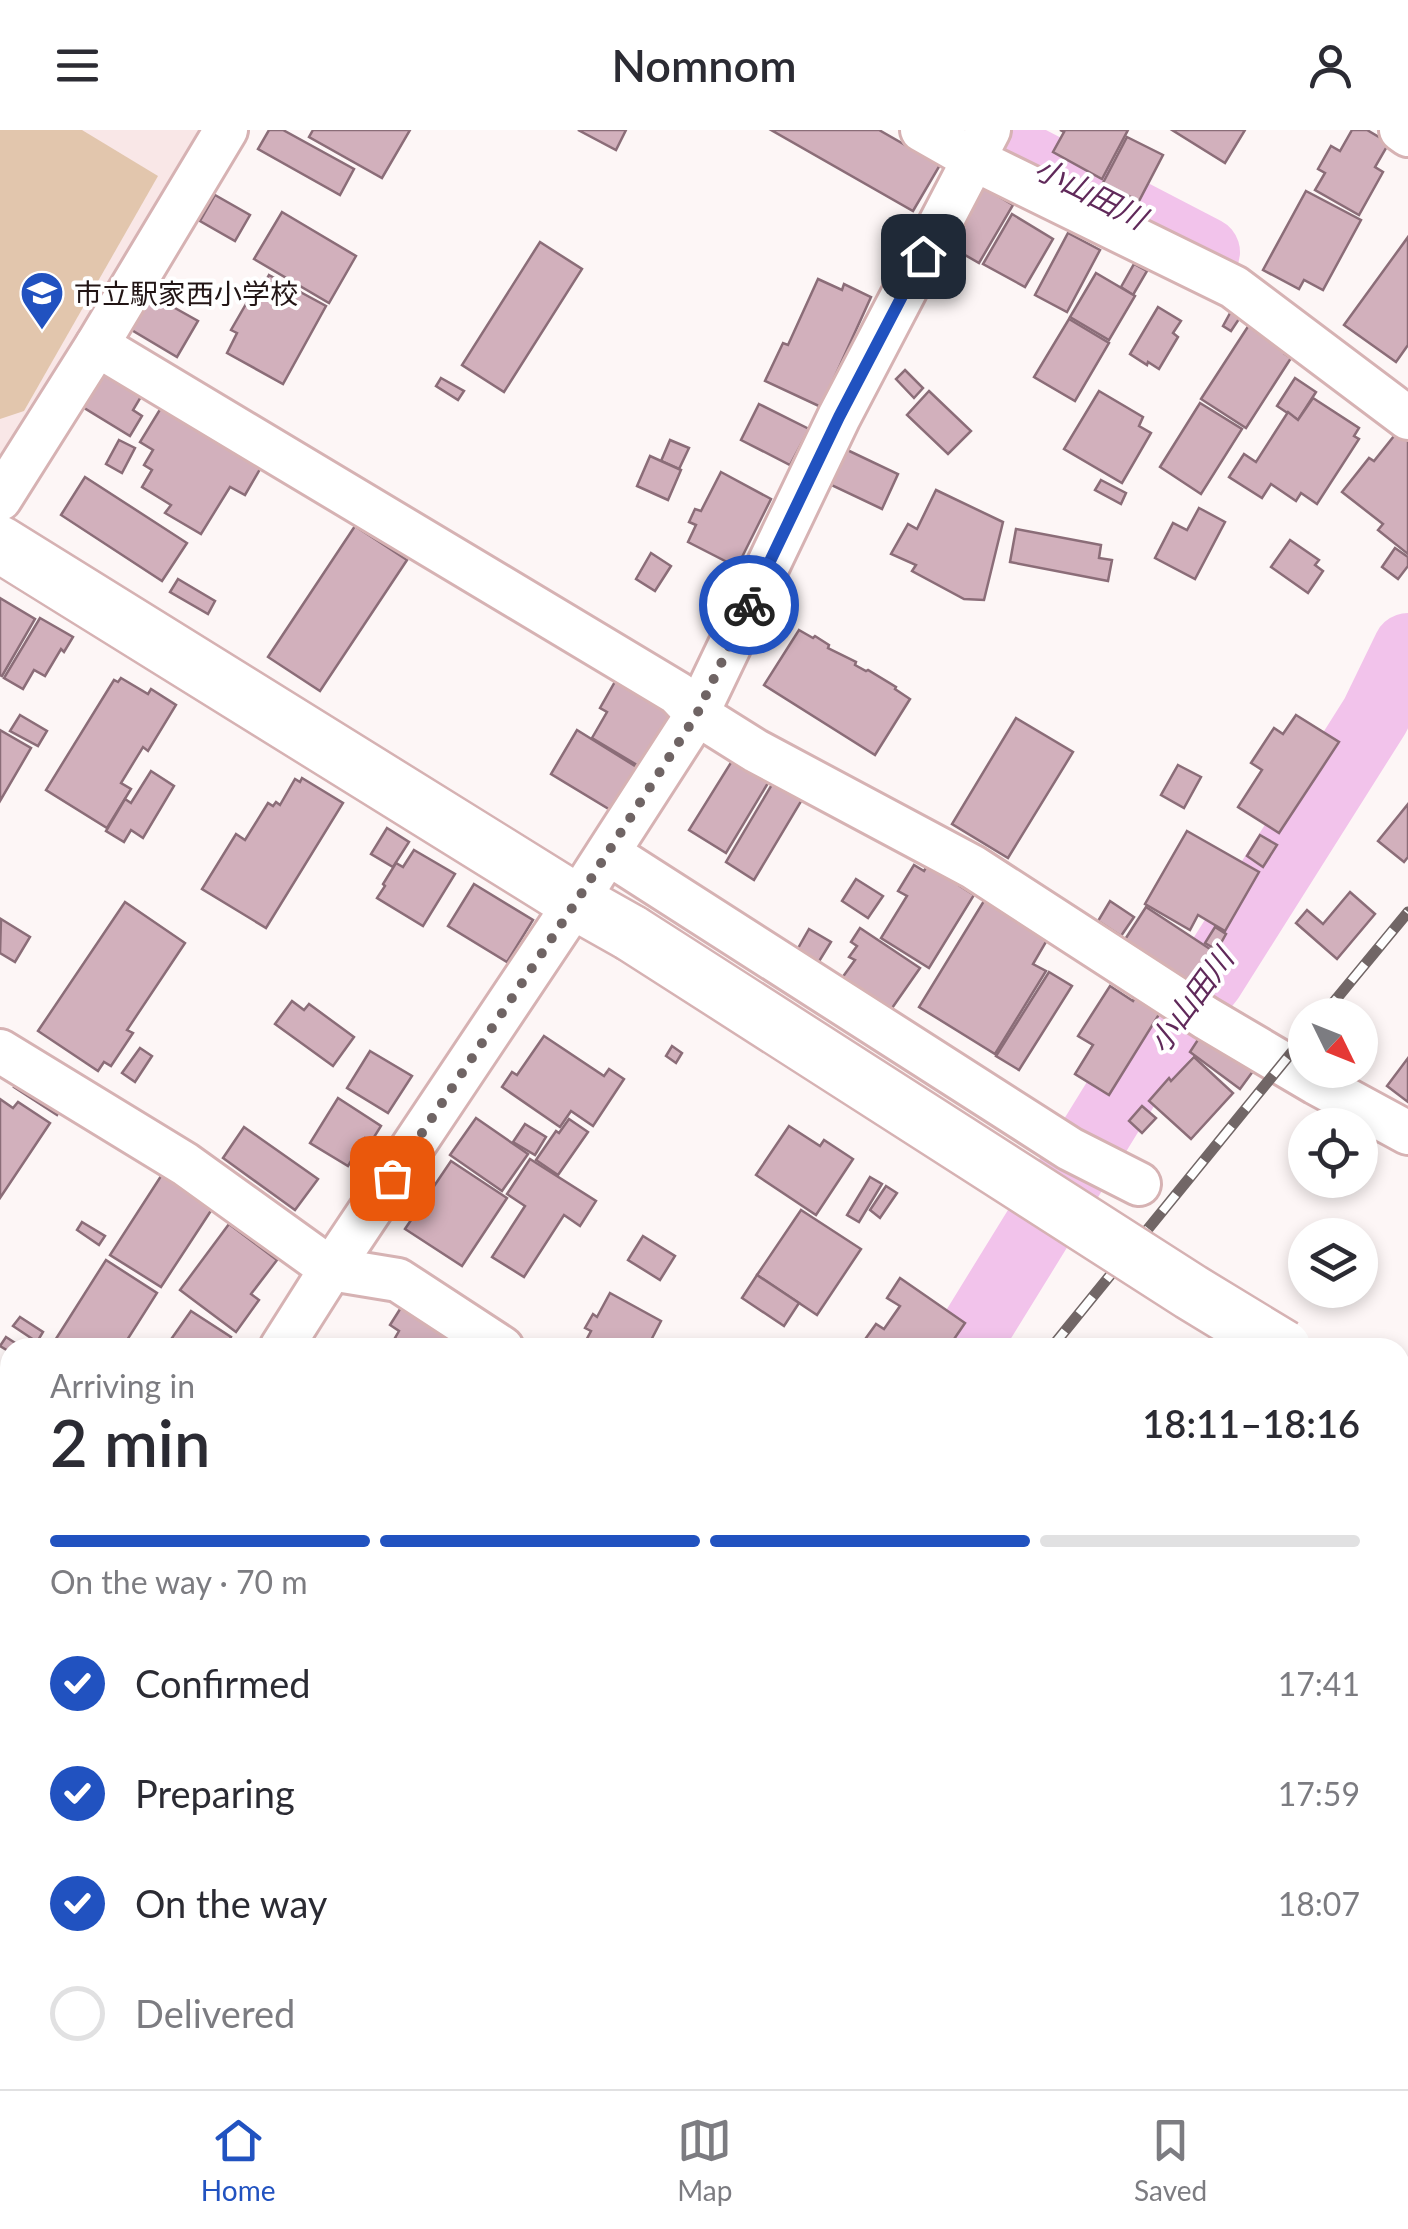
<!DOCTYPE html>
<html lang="en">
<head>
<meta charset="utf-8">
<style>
	:root { --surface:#fff; --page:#f2f2f3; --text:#2b2b33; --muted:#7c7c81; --line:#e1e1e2; --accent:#2152c0 }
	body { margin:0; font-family:Lato,"Noto Sans JP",sans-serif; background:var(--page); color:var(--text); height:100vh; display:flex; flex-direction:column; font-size:38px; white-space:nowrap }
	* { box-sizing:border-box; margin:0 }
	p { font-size:32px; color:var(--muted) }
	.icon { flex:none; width:55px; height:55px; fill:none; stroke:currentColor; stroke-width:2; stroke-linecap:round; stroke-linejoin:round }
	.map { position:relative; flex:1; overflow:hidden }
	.details { position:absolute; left:0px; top:1208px; width:1410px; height:752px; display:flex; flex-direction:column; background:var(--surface); border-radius:30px 30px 0 0; box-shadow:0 5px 15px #0003 }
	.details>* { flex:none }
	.needle { width:65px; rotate:133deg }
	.tools { position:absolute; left:1288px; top:868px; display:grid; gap:20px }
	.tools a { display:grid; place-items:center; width:90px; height:90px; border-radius:50%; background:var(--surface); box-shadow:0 5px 15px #0003; font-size:50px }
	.pin { position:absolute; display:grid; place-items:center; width:85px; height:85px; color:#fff; margin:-42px; border-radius:20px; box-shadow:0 5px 15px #0006 }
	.courier { position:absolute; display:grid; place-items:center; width:100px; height:100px; margin:-50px; border:8px solid #2152c0; border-radius:50%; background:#fff; color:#222; box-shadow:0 2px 12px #0007 }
	.headline em { font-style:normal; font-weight:600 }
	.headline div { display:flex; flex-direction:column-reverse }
	.headline { display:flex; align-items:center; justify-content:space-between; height:170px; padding:0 50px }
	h1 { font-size:65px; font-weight:600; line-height:75px }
	.bar { display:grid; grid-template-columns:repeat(4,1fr); gap:15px 10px; align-content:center; height:120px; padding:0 50px }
	.bar i { height:12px; border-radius:8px; background:var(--line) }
	.bar .current { background:var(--accent) }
	.bar p { grid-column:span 4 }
	ol { padding:0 50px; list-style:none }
	li { display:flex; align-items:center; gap:30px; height:110px }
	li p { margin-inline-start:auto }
	li .icon { padding:10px; border-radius:50%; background:var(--accent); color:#fff; stroke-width:4 }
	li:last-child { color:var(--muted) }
	li i { width:55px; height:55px; border:5px solid var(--line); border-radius:50% }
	header { display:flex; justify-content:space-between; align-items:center; height:130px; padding:0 50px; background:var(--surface); font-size:45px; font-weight:600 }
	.tab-bar { display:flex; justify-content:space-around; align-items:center; height:140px; border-top:2px solid var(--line); background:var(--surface); font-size:28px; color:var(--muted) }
	.tab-bar a { display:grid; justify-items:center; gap:5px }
	.tab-bar .current { color:var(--accent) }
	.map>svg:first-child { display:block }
	.built { fill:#f9e7e7 }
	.garden { fill:#e2c6ad }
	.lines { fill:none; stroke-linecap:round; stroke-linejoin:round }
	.river { stroke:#f2c3eb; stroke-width:70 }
	.building { fill:#d2b0bc; stroke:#8b6d78; stroke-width:2.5 }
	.street-casing { stroke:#d6b2b3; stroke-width:48 }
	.secondary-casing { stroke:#d6b2b3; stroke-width:60 }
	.street { stroke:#fff; stroke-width:42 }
	.secondary { stroke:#fff; stroke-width:55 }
	.rail-casing { stroke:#716666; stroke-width:11 }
	.rail { stroke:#fff; stroke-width:8; stroke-dasharray:22; stroke-linecap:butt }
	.secondary-bridge-casing { stroke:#d6b2b3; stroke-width:60; stroke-linecap:butt }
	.secondary-bridge { stroke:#fff; stroke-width:55 }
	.done { stroke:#6f6464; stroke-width:10; stroke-dasharray:0 18 }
	.route { stroke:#2152c0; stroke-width:12 }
	.labels { text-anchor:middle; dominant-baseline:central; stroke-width:8; stroke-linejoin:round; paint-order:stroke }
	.poi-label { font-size:28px; fill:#221515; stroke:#fff; text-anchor:start }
	.water-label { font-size:30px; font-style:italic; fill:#60295a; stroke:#fff }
</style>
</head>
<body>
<header><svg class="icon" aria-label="menu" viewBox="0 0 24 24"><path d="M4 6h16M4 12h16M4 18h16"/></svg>Nomnom<svg class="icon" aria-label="person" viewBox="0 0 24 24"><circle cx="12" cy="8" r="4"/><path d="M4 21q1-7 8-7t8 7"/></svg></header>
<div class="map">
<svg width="1408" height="1959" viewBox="0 0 1408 1959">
	<rect width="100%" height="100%" fill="#fdf6f6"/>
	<polygon class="built" points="0,0 207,0 0,345"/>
	<polygon class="garden" points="0,0 82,0 158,46 24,281 0,289"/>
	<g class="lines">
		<g class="river">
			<polyline points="970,0 1205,122"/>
			<polyline points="964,1218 1131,947 1209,849 1375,586 1408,518"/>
			<polyline points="1400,1675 1408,1680"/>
		</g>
	</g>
	<g class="building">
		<polygon points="269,0 283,0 354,39 340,65 258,19"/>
		<polygon points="313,0 410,0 382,48 309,7"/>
		<polygon points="578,0 626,0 616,20"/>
		<polygon points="771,0 879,0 940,35 913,81"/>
		<polygon points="1060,0 1128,0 1102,49 1053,22 1064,2"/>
		<polygon points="1172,0 1245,0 1225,33"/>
		<polygon points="1352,0 1367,0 1389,13 1375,37 1383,42 1359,85 1315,60 1325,43 1318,39 1331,16 1340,21"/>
		<polygon points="1127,7 1163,25 1139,71 1103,53"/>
		<polygon points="978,54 1013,75 979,133 944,113"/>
		<polygon points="1306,61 1361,90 1323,160 1304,150 1299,159 1263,140"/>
		<polygon points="215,65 250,85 235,111 200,91"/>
		<polygon points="282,82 356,126 329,173 254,129"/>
		<polygon points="1012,84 1053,109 1025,157 983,134"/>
		<polygon points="1068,103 1100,120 1067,182 1035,165"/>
		<polygon points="1408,107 1408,215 1396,232 1344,195"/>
		<polygon points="540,112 582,139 504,262 462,235"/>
		<polygon points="1134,134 1147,141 1133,165 1121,157"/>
		<polygon points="1096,143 1135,166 1109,210 1070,187"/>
		<polygon points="269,145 326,176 283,254 227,223 237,203 231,200 246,174 252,176"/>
		<polygon points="818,149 842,160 844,154 871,167 821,277 765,251 783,213 788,215"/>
		<polygon points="150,164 198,191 177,227 130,199"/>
		<polygon points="1235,174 1245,180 1231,201 1223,196"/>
		<polygon points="1158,177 1181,191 1173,203 1178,207 1159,239 1148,232 1147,235 1130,224"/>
		<polygon points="1069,189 1109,213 1075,271 1034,247"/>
		<polygon points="1249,195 1268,207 1293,212 1285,224 1291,228 1246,298 1201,269"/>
		<polygon points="104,238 145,260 133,280 142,286 130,306 81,276"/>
		<polygon points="905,240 923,258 914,268 896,249"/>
		<polygon points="441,248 464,261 458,270 436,256"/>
		<polygon points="1295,248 1316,262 1298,290 1277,276"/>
		<polygon points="929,261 971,301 948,324 907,285"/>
		<polygon points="1099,261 1143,287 1139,296 1151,303 1122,353 1064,319"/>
		<polygon points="1313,268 1359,298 1354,306 1359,309 1317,374 1301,363 1296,371 1271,354 1262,368 1229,347 1244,324 1256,332 1288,282 1298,290"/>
		<polygon points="164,273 263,334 245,365 230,357 201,404 165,383 171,375 142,357 152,340 144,335 153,320 140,312"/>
		<polygon points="1200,273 1242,299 1201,364 1160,337"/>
		<polygon points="759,274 809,299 790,335 741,310"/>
		<polygon points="1398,301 1408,309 1408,424 1378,400 1383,394 1342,362 1369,328 1374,331"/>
		<polygon points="119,310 135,318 122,343 106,334"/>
		<polygon points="670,310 689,318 679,339 661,331"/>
		<polygon points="843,318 898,344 882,379 827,353"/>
		<polygon points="650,326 681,340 668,370 637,356"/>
		<polygon points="721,342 771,369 737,437 688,412 696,395 689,392 695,379 701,381"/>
		<polygon points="85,347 187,413 162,451 61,385"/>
		<polygon points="1101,350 1126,363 1121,374 1095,360"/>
		<polygon points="936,360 1003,392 984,470 964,469 912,441 916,435 891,424 908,394 917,399"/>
		<polygon points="1199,378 1225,392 1195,449 1155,428 1173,393 1187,400"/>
		<polygon points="355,396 407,430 320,561 268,527"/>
		<polygon points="1016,399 1101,415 1099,428 1112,430 1108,451 1010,432"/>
		<polygon points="1290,410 1319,430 1315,435 1323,441 1308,463 1271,437"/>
		<polygon points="1395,418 1408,427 1408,436 1398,449 1382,437"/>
		<polygon points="651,423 671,436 655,461 636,449"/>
		<polygon points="178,449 215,471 208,484 170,462"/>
		<polygon points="0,468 35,489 2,546 0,545"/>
		<polygon points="40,488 73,507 64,522 61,519 45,546 34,540 23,559 4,548"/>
		<polygon points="799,500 813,508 815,506 829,515 828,518 856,532 855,535 866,541 868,540 896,557 895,559 910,569 875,625 764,555"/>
		<polygon points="121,548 148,564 151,559 176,575 148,621 143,617 121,653 131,659 107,698 46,660 114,550 118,552"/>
		<polygon points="616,550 674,583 642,638 592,608 607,582 600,578"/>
		<polygon points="20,585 47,601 38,616 10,601"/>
		<polygon points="1296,585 1339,612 1279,703 1238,677 1262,640 1251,633 1274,598 1283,604"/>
		<polygon points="1016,588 1073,622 1008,728 952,694"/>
		<polygon points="0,600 31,618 0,671"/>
		<polygon points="577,600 643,641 617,684 551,644"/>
		<polygon points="732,631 771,648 726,723 689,700"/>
		<polygon points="1178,635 1201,647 1184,678 1161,665"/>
		<polygon points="151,641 174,656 143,708 131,700 124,712 106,701 125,669 131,673"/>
		<polygon points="777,646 806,663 754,750 726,732"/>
		<polygon points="302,648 343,673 266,798 202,759 236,704 245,710 268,673 273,676 276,672 280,675 295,649 300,652"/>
		<polygon points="1408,674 1408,727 1404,732 1378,711"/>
		<polygon points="387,698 409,712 393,737 371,724"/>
		<polygon points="1187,701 1259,742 1225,801 1198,785 1190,800 1145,774"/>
		<polygon points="1260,705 1277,715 1263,737 1247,726"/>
		<polygon points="414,720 455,744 423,796 377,768 385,756 383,754 396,733 403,737"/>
		<polygon points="930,731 963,752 960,756 974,765 929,838 881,808 907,766 898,761 914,735 924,741"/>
		<polygon points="856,749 883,766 868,788 842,771"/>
		<polygon points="474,754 533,790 507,832 448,796"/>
		<polygon points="1350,762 1375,784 1337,829 1296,793 1307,780 1323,794"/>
		<polygon points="987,766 1050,805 1033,834 1046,841 995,924 919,877"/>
		<polygon points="1110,771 1134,787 1121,806 1098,791"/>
		<polygon points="125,772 185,813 127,900 133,903 111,936 104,932 98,941 38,901"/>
		<polygon points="1146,777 1213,821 1191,856 1124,811"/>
		<polygon points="1,789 30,807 15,832 0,823"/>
		<polygon points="1215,797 1226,804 1217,820 1205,813"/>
		<polygon points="860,798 920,838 890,881 842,848 855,830 849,827 857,816 851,812"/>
		<polygon points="809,799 831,812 818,833 797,820"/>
		<polygon points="1049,842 1072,856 1019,940 996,926"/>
		<polygon points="1110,856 1133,871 1138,863 1163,878 1109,965 1075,944 1093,915 1078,906"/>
		<polygon points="292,871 304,880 309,874 354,907 333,936 275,894"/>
		<polygon points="1201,905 1259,933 1240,959 1190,922"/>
		<polygon points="544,906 604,946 609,939 624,949 593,996 571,981 560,997 502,957 512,942 517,945"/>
		<polygon points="672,916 682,923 676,933 666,926"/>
		<polygon points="140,918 152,926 135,952 122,943"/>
		<polygon points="370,921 412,946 388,983 347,958"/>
		<polygon points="1194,927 1233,963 1191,1009 1149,971 1169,948 1171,951"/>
		<polygon points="1408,928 1408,972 1387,956"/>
		<polygon points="21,945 64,973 57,985 14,957"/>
		<polygon points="338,968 381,996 371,1012 365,1008 348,1036 310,1013"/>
		<polygon points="0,969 13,978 18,972 50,993 0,1068"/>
		<polygon points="1142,976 1156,988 1142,1003 1129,991"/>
		<polygon points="476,988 528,1024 502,1061 450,1025"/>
		<polygon points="569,989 588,1002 558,1045 536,1030 556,1001 559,1003"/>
		<polygon points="525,994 546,1007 535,1025 513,1012"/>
		<polygon points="789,996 820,1016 824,1010 853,1029 816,1085 756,1045"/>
		<polygon points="244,997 318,1049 295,1080 223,1028"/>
		<polygon points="530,1029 596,1071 580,1096 564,1085 524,1147 492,1127 525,1076 507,1064"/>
		<polygon points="451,1031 507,1068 462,1136 405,1099"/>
		<polygon points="163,1043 214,1076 161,1157 110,1125"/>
		<polygon points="870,1047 882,1054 859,1092 847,1085"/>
		<polygon points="886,1056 897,1063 880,1088 870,1080"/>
		<polygon points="801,1080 861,1119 817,1185 757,1145"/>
		<polygon points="82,1092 105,1106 99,1115 77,1100"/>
		<polygon points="229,1094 277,1130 251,1164 259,1170 236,1202 180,1160"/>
		<polygon points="643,1106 675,1126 660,1150 628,1130"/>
		<polygon points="106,1130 157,1163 122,1218 63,1218 54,1212"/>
		<polygon points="757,1145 799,1173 784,1196 742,1168"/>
		<polygon points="900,1148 965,1193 948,1218 865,1218 861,1215 876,1194 884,1199 900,1176 887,1168"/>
		<polygon points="610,1163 661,1191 647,1218 582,1218 591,1201 585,1198 593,1184 597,1187"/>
		<polygon points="402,1176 471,1218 409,1218 395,1208 399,1201 390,1195"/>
		<polygon points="191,1181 231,1207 225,1218 186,1218 172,1208"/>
		<polygon points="20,1187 43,1202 37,1212 13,1196"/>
		<polygon points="6,1207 23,1218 10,1218 10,1222 0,1216"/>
		<polygon points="10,1281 10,1306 0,1300"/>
		<polygon points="0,1326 10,1332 10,1395 0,1411"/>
		<polygon points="1400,1400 1408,1405 1408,1443 1400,1454"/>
		<polygon points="10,1411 10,1438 0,1431 0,1426"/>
		<polygon points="8,1443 10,1445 10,1498 0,1491 0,1455"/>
		<polygon points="9,1546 10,1546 9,1604 0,1599 0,1560"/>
		<polygon points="1400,1732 1408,1737 1407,1766 1400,1761"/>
		<polygon points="1408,1827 1408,1931 1400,1926 1400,1838"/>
		<polygon points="5,1901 10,1904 10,1950 6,1956 0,1952 0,1909"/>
		<polygon points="132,1950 181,1950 192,1957 125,1959"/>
		<polygon points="211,1950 274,1950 269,1959 225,1959"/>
	</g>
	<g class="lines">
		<defs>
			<g id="street">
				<polyline points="922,0 973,29 1234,157 1408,288"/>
				<polyline points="1401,0 1408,5"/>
				<polyline points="97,215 677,563 697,584 756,621 973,737 1206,888 1316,953 1408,1003"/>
				<polyline points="0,369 97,215 226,0"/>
				<polyline points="608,723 1070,1019 1139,1054"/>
				<polyline points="0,921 185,1034 331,1139 398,1150 502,1218"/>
				<polyline points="281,1218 331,1139 576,772 697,584 839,287 989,0"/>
				<polyline points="0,1643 10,1630"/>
				<polyline points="1400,1700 1408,1705"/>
				<polyline points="476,1950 490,1959"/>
				<polyline points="334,1959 340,1950"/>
				<polyline points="596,1959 600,1950"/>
				<polyline points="703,1959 708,1950"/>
			</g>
			<g id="secondary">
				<polyline points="0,414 576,772 631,803"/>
				<polyline points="1400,1287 1408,1292"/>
			</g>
		</defs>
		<use href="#street" class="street-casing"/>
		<use href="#secondary" class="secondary-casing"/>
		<use href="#street" class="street"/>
		<use href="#secondary" class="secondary"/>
		<defs>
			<g id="rail">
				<polyline points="1323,885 1408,782"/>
				<polyline points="1051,1218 1305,906"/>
				<polyline points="645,1959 648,1950"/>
			</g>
		</defs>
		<use href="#rail" class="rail-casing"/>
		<use href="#rail" class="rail"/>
		<defs>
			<polyline id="secondary-bridge" points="631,803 1191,1162 1283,1218"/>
		</defs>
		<use href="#secondary-bridge" class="secondary-bridge-casing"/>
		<use href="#secondary-bridge" class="secondary-bridge"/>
	</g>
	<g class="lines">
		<polyline class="done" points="392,1048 576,772 697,584 749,475"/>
		<polyline class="route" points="749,475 839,287 923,126"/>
	</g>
	<defs>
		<symbol id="school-pin" viewBox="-11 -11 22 30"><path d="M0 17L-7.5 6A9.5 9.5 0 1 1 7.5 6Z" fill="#2152c0" stroke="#fff"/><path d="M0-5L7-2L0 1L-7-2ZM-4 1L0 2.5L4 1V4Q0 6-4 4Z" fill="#fff"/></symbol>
	</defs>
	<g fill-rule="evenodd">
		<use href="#school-pin" x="17" y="138" width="50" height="68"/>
	</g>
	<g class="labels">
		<g class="poi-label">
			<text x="74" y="163">市立駅家西小学校</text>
		</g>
		<g class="water-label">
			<text transform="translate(1091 62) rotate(27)">小山田川</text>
			<text transform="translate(1190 870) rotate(-54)">小山田川</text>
		</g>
	</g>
</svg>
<div class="tools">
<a><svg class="needle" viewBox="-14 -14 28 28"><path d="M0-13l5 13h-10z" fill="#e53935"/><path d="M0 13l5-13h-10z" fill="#7c7c81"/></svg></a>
<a><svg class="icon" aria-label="locate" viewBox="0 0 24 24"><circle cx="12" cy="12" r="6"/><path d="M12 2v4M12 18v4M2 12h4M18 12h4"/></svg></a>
<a><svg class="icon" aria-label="layers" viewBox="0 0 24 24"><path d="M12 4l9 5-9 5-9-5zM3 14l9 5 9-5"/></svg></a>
</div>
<div class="pin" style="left:392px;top:1048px;background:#ea580c"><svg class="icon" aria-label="bag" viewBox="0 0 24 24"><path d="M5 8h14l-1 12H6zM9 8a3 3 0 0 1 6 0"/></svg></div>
<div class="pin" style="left:923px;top:126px;background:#1f2937"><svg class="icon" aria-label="home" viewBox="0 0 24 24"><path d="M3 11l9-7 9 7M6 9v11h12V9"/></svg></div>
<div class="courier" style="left:749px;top:475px"><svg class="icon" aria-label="bike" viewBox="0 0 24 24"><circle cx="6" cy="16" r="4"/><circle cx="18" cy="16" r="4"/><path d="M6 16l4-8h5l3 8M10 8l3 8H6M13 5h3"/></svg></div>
<section class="details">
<div class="headline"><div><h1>2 min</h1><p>Arriving in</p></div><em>18:11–18:16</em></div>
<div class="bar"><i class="current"></i><i class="current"></i><i class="current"></i><i></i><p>On the way · 70 m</p></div>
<ol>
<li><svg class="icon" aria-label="check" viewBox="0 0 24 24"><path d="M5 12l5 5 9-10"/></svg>Confirmed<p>17:41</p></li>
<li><svg class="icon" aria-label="check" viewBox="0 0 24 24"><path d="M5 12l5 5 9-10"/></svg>Preparing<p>17:59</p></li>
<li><svg class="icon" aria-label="check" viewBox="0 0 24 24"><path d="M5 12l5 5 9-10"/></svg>On the way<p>18:07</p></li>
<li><i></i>Delivered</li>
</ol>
</section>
</div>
<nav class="tab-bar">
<a class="current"><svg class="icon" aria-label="home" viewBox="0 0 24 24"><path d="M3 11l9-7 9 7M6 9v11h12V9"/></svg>Home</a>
<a><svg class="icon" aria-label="map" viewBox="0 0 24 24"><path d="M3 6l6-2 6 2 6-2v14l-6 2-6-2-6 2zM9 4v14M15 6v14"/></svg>Map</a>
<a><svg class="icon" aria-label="saved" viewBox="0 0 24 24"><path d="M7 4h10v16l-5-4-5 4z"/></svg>Saved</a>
</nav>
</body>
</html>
